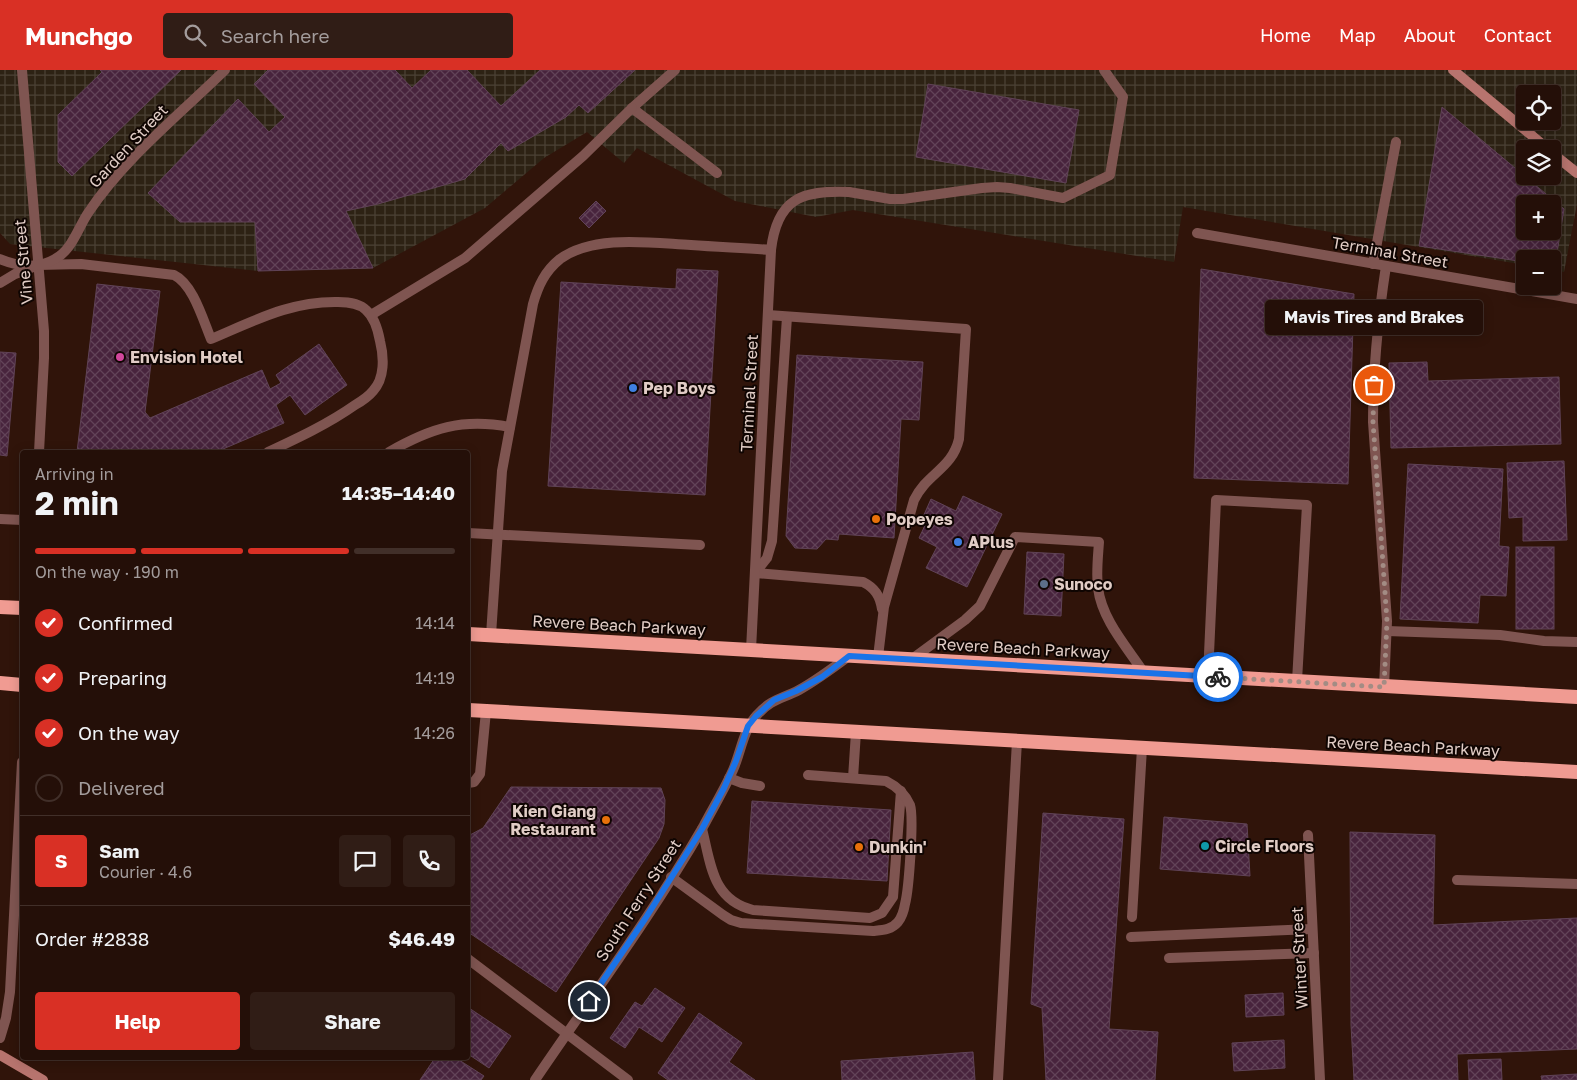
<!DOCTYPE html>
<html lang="en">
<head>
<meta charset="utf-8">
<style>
	:root { --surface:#240f08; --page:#301d16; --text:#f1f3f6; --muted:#a39c9c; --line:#412f29; --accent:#d93025 }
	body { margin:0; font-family:"Golos Text",sans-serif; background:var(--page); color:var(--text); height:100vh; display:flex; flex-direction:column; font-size:19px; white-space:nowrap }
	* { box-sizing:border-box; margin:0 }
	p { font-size:16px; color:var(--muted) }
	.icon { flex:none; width:28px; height:28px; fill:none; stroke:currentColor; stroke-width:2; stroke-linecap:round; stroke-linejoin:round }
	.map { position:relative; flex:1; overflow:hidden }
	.details { position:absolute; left:20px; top:380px; width:450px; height:610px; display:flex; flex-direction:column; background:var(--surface); border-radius:5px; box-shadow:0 2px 12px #0003,0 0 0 1px var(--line) }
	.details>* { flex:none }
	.fabs { position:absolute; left:1516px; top:15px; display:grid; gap:10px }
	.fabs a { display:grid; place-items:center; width:45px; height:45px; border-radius:5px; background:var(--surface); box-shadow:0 2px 12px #0003,0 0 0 1px var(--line); font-size:25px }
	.pin { position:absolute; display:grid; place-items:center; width:42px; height:42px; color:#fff; margin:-21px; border:2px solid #fff; border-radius:50%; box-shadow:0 1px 5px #0007 }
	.courier { position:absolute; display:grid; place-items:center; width:50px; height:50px; margin:-25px; border:4px solid #1a73e8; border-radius:50%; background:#fff; color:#222; box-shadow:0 1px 6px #0007 }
	.bubble { position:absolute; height:35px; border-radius:5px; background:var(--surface); box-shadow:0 2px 12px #0003,0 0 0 1px var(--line); font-size:16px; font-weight:700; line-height:35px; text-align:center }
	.overview em { font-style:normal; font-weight:700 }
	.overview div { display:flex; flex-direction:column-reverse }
	.overview { display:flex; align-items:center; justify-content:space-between; height:85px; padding:0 15px }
	h1 { font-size:32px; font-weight:700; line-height:38px }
	.bar { display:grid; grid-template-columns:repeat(4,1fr); gap:8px 5px; align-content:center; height:60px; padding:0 15px }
	.bar i { height:6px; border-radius:4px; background:var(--line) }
	.bar .on { background:var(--accent) }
	.bar p { grid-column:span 4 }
	.line { display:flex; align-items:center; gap:12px; padding:0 15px; border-top:1px solid var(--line) }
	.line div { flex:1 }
	.round { display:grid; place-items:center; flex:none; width:52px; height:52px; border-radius:5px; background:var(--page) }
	ol { padding:0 15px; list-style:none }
	li { display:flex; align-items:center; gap:15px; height:55px }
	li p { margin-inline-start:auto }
	li .icon { padding:5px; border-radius:50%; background:var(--accent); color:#fff; stroke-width:4 }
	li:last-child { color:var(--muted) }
	li i { width:28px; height:28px; border:2px solid var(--line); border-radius:50% }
	.primary-button { display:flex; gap:10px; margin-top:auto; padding:10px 15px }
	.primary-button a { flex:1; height:58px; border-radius:5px; background:var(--accent); color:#fff; font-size:20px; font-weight:700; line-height:58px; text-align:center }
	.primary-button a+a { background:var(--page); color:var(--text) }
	header { display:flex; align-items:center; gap:30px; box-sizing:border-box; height:70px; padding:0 25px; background:var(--accent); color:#fff }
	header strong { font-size:24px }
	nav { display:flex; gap:28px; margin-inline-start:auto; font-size:18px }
	.search { width:350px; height:45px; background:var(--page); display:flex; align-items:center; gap:12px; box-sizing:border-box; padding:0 18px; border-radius:5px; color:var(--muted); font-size:19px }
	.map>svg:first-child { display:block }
	.industrial { fill:url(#industrial-grid); fill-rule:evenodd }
	.building { fill:url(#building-cross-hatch); stroke:#604357; fill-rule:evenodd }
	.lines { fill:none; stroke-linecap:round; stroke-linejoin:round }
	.service { stroke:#7f5551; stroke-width:10 }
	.minor { stroke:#7f5551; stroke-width:10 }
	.tertiary { stroke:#7f5551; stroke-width:10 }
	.secondary { stroke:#b7746e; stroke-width:10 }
	.trunk { stroke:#f09b92; stroke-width:14 }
	.done { stroke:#a38c84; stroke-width:5; stroke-dasharray:0 9 }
	.route { stroke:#1a73e8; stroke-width:6 }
	.hotel-dot { fill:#d1479c; stroke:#0f0502; stroke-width:2 }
	.shop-dot { fill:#3f7fe0; stroke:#0f0502; stroke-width:2 }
	.food-dot { fill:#e8710a; stroke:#0f0502; stroke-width:2 }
	.service-dot { fill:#5c6f8a; stroke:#0f0502; stroke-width:2 }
	.culture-dot { fill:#0f9aa8; stroke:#0f0502; stroke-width:2 }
	.labels { text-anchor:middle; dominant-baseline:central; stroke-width:4; stroke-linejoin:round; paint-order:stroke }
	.street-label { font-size:16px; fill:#e1cdc6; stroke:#0f0502 }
	.poi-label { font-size:16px; font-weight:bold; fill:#e1cdc6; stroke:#0f0502; text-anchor:start }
</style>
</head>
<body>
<header>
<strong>Munchgo</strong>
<div class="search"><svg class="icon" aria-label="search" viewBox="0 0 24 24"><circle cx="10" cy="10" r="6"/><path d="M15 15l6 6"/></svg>Search here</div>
<nav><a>Home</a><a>Map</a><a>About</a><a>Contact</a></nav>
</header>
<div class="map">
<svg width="1577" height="1010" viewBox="0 0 1577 1010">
	<defs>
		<pattern id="industrial-grid" width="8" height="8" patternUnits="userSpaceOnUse" patternTransform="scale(1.25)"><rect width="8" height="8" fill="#2d2214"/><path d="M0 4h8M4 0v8" fill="none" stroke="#4b4135"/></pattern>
		<pattern id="building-cross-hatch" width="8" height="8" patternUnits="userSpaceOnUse" patternTransform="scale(1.25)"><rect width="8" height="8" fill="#48243d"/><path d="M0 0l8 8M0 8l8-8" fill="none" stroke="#624358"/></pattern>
	</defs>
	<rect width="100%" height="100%" fill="#30140a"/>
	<path class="industrial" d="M0,0H1577V134L1564,202L1553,200L1552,189H1525V195L1183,137L1174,192L853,140L816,147L735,131L637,78L624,93L587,62L544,88L485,138L373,198L258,201L10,174L0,163ZM1525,24H1552V51H1525ZM1525,79H1552V106H1525ZM1525,134H1552V161H1525Z"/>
	<g class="building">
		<polygon points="100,0 181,0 72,106 58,92 58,45 102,2"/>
		<polygon points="268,0 395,0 412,18 431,0 467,0 501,36 540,0 635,0 588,43 579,35 566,47 508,81 501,73 465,109 378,134 346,141 373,198 258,201 255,152 180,152 148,123 238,29 269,62 285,47 254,14"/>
		<polygon points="928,14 1079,40 1066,113 916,87"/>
		<path d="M1442,37L1564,139L1555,196H1552V189H1525V192L1419,176ZM1525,134H1552V161H1525Z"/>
		<polygon points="596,131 606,141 589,158 579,148"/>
		<polygon points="677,199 718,201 705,425 548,416 561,212 676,219"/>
		<polygon points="1201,199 1354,224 1348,414 1194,408"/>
		<polygon points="97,214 160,221 145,342 150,348 262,300 270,319 281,313 276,305 319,274 347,315 305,345 290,325 276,335 284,353 216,382 77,382"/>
		<polygon points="0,282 16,283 7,386 0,385"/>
		<polygon points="797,285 923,292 919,350 901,349 894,468 839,464 838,470 826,469 817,479 795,478 786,466"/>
		<polygon points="1427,292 1428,311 1559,307 1561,374 1391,378 1389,293"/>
		<polygon points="1564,391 1567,470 1523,471 1523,447 1509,448 1507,393"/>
		<polygon points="1408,394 1503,399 1499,476 1509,477 1506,526 1480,525 1478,553 1400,549"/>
		<polygon points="963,426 1002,444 967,517 926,498 937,477 919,468 928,449 923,447 931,429 956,441"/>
		<rect x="1516" y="477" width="38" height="82"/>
		<polygon points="1027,482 1064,484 1061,546 1024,544"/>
		<polygon points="511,717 661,718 665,730 664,754 659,768 556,922 468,862 468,766 483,758"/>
		<polygon points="752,731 891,740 887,811 747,803"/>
		<polygon points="1043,743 1124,749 1109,959 1158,962 1155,1010 1046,1010 1042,938 1031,934"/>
		<polygon points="1164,747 1247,754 1250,806 1160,799"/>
		<polygon points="1350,762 1435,765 1433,855 1577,848 1577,979 1457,984 1458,1010 1354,1010 1351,955"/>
		<polygon points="655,918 685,938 662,972 639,957 625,978 610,968 635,932 642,936"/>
		<polygon points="1283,923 1284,945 1246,947 1245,925"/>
		<polygon points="469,938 511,966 489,998 468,984"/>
		<polygon points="699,943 742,973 729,992 755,1010 668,1010 658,1003"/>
		<polygon points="1284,970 1285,998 1234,1001 1232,973"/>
		<polygon points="973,982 975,1010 842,1010 841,991"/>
		<polygon points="435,988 456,988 484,1006 481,1010 420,1010"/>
		<polygon points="1501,989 1502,1010 1469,1010 1468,990"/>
		<polygon points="1577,1004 1577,1010 1542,1010 1541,1006"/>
	</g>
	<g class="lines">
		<g class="service">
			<polyline points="675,0 632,38 717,103"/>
			<polyline points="849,122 890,129 903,129 982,118 997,117 1010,118 1063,128 1110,105 1123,27 1104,0"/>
			<polyline points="1373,194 1396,72"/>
			<path d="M0,213L15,204L38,195L81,194L174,205C193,214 203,250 211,269C254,251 290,231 338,232C347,232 359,233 366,240C374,247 378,260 380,271C384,287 385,308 373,321C368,327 362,331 355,335C328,354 298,368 268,382"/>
			<polyline points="371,245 465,188 583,86 632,38"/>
			<path d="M768,245L966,259L959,369C952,399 927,403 914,430L884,537L878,587"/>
			<path d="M389,382C431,358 462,348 510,357"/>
			<polyline points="0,449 22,450"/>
			<polyline points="468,463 700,475"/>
			<polyline points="755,503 767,488 772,471 787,247"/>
			<path d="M755,503L863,512C875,518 880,526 882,539"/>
			<polyline points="1387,561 1500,565 1544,571 1577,572"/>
			<path d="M491,565L502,401L533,234C538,216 545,201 560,189C594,164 652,173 691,175C718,177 744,178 771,180"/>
			<path d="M912,589L965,550L980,536L1015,467L1099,472C1098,487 1096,503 1098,518C1102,550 1127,577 1144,603"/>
			<polyline points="1208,606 1216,430 1307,435 1297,611"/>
			<path d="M1384,617L1387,551L1373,352C1373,300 1378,248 1386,196"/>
			<polyline points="729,708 742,713 760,716"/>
			<polyline points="853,708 856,662"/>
			<polyline points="468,713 474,712 480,704 486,641"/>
			<path d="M702,759C711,794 712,830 753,840L870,848L882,843L893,827L901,721"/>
			<path d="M671,807L723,845L731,850L741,853L873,861C883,860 891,860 898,852C902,847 904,840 905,834C909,819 914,747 910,735C905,724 896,716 886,711L808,705"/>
			<polyline points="1457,810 1577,814"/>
			<polyline points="1132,847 1142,678"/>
			<polyline points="1131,867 1312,859"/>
			<polyline points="1169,888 1314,883"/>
			<polyline points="998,1010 1017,671"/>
		</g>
		<g class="minor">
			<polyline points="22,0 44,261 44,288 39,382"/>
			<polyline points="1197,163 1577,229"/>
			<path d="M0,189C17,196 38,199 55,189C72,180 78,158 88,143C124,89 179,45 225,0"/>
			<path d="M751,580L771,180C777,129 801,120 849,122"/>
			<polyline points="1308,765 1320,1010"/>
			<polyline points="468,889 628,1010"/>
			<path d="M535,1010C592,926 652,845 703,757C713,738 724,720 733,700C741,682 743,660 757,645C771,629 782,629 799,620C817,610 833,598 849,586"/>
		</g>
		<polyline class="tertiary" points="0,968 6,948 10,922 22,692"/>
		<g class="secondary">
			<polyline points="1453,0 1548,79"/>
			<polyline points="1552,83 1577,103"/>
			<polyline points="0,985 43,1010"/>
		</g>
		<g class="trunk">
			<polyline points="0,537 22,538"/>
			<polyline points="468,564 1577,627"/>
			<polyline points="0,613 22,615"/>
			<polyline points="468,640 1577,702"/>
		</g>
	</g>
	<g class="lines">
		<polyline class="done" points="1218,607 1384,617 1387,551 1373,352 1374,315"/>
		<polyline class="route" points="589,931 645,849 702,759 724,718 736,691 748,656 756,646 774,630 796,621 822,607 849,586 1218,607"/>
	</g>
	<circle class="hotel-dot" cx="120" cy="287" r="5"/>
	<g class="shop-dot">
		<circle cx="633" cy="318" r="5"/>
		<circle cx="958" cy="472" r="5"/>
	</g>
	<g class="food-dot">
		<circle cx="876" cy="449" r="5"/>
		<circle cx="606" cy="750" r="5"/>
		<circle cx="859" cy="777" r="5"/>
	</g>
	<circle class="service-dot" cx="1044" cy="514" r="5"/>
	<circle class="culture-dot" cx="1205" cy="776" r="5"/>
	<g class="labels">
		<g class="street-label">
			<text transform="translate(128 76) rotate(-47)">Garden Street</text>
			<text transform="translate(1390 182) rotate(10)">Terminal Street</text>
			<text transform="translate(23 192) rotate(-95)">Vine Street</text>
			<text transform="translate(749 323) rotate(-87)">Terminal Street</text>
			<text transform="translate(619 555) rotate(3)">Revere Beach Parkway</text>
			<text transform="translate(1023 578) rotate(3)">Revere Beach Parkway</text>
			<text transform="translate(1413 676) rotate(3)">Revere Beach Parkway</text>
			<text transform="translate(638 830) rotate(-57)">South Ferry Street</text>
			<text transform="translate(1299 888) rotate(-93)">Winter Street</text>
		</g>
		<g class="poi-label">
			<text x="130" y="287">Envision Hotel</text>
			<text x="643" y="318">Pep Boys</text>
			<text x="886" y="449">Popeyes</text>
			<text x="968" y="472">APlus</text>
			<text x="1054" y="514">Sunoco</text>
			<text x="596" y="741" text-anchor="end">Kien Giang<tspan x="596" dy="18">Restaurant</tspan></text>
			<text x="1215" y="776">Circle Floors</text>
			<text x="869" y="777">Dunkin'</text>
		</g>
	</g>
</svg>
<div class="fabs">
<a><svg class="icon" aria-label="locate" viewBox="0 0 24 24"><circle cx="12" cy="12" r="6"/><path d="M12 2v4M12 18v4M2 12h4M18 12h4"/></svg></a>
<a><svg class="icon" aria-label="layers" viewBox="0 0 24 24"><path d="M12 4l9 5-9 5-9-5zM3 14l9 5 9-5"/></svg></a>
<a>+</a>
<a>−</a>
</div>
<div class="pin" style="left:1374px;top:315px;background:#ea580c"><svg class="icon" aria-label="bag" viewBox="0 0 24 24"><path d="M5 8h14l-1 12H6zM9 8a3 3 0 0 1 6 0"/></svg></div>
<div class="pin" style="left:589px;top:931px;background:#1f2937"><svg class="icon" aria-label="home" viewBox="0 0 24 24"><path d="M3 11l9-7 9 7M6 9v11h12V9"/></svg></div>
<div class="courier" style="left:1218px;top:607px"><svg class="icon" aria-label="bike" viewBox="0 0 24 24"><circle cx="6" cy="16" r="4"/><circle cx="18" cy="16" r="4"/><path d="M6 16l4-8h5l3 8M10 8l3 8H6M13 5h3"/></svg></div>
<div class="bubble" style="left:1265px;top:230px;width:218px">Mavis Tires and Brakes</div>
<section class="details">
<div class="overview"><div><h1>2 min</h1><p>Arriving in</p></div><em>14:35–14:40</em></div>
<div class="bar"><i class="on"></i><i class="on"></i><i class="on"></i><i></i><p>On the way · 190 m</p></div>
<ol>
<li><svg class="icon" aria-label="check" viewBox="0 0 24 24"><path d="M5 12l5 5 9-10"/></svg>Confirmed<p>14:14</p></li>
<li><svg class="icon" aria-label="check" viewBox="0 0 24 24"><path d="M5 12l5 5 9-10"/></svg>Preparing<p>14:19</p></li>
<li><svg class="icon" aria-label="check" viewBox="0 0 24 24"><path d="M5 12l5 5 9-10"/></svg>On the way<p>14:26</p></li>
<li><i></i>Delivered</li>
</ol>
<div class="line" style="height:90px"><b class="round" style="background:var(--accent);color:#fff">S</b><div><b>Sam</b><p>Courier · 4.6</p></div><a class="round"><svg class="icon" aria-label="chat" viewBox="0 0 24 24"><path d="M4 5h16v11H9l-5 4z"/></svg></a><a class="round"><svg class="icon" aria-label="phone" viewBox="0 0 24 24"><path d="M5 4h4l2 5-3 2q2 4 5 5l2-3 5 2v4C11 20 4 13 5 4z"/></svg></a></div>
<div class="line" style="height:65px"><div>Order #2838</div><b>$46.49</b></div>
<div class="primary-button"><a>Help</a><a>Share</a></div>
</section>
</div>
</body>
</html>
